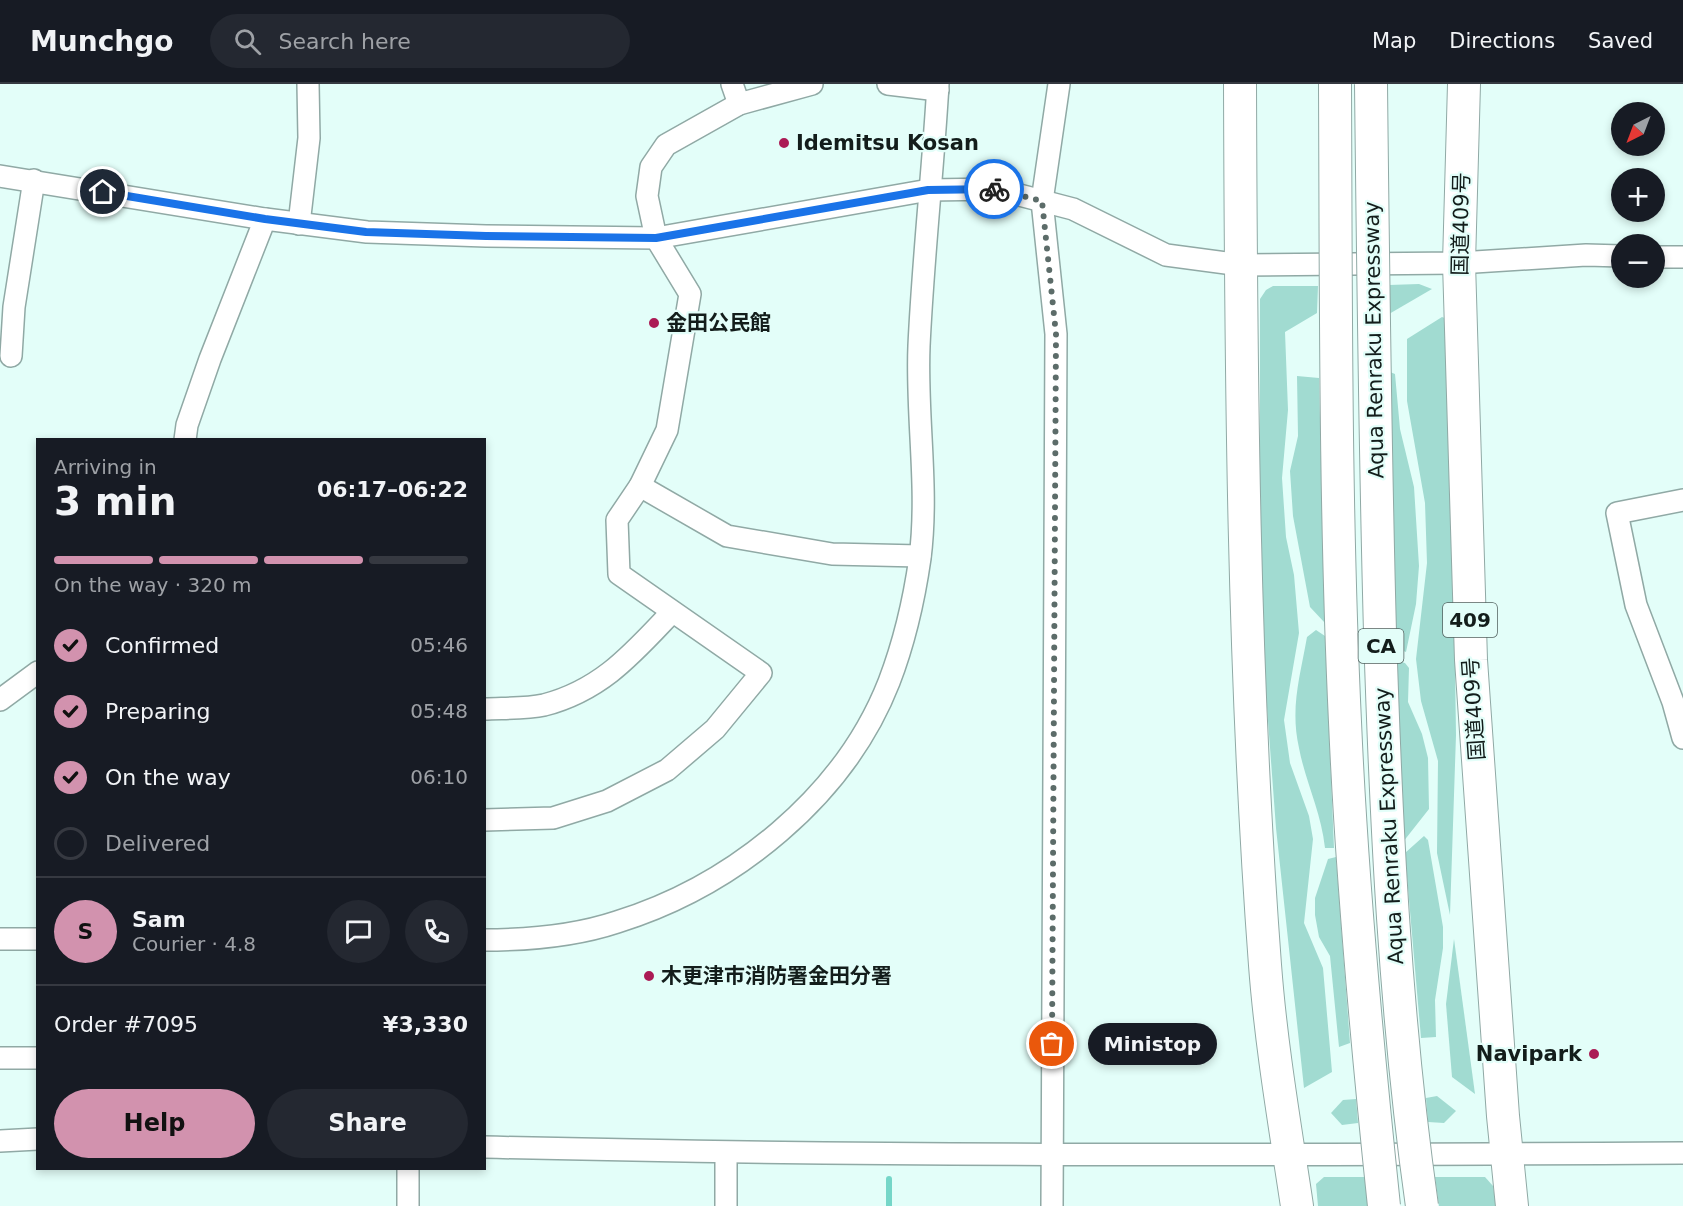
<!DOCTYPE html>
<html lang="en">
<head>
<meta charset="utf-8">
<style>
	:root { --surface:#171b24; --page:#242831; --text:#f1f3f6; --muted:#9ea1a6; --line:#363941; --accent:#d292ae }
	body { margin:0; font-family:"DejaVu Sans","Noto Sans JP",sans-serif; background:var(--page); color:var(--text); height:100vh; display:flex; flex-direction:column; font-size:22px; white-space:nowrap }
	* { box-sizing:border-box; margin:0 }
	p { font-size:20px; color:var(--muted) }
	.icon { flex:none; width:33px; height:33px; fill:none; stroke:currentColor; stroke-width:2; stroke-linecap:round; stroke-linejoin:round }
	.map { position:relative; flex:1; overflow:hidden }
	.drawer { position:absolute; left:36px; top:354px; width:450px; height:732px; display:flex; flex-direction:column; background:var(--surface); border-radius:0px; box-shadow:0 3px 9px #0003 }
	.drawer>* { flex:none }
	.needle { width:39px; rotate:222deg }
	.buttons { position:absolute; left:1611px; top:18px; display:grid; gap:12px }
	.buttons a { display:grid; place-items:center; width:54px; height:54px; border-radius:50%; background:var(--surface); box-shadow:0 3px 9px #0003; font-size:30px }
	.pin { position:absolute; display:grid; place-items:center; width:51px; height:51px; color:#fff; margin:-26px; border:3px solid #fff; border-radius:50%; box-shadow:0 2px 6px #0007 }
	.courier { position:absolute; display:grid; place-items:center; width:60px; height:60px; margin:-30px; border:4px solid #1a73e8; border-radius:50%; background:#fff; color:#222; box-shadow:0 2px 8px #0007 }
	.bubble { position:absolute; height:42px; border-radius:21px; background:var(--surface); box-shadow:0 3px 9px #0003; font-size:20px; font-weight:800; line-height:42px; text-align:center }
	.head em { font-style:normal; font-weight:800 }
	.head div { display:flex; flex-direction:column-reverse }
	.head { display:flex; align-items:center; justify-content:space-between; height:102px; padding:0 18px }
	h1 { font-size:39px; font-weight:800; line-height:45px }
	.bar { display:grid; grid-template-columns:repeat(4,1fr); gap:9px 6px; align-content:center; height:72px; padding:0 18px }
	.bar i { height:8px; border-radius:4px; background:var(--line) }
	.bar .selected { background:var(--accent) }
	.bar p { grid-column:span 4 }
	.line { display:flex; align-items:center; gap:15px; padding:0 18px; border-top:2px solid var(--line) }
	.line div { flex:1 }
	.round { display:grid; place-items:center; flex:none; width:63px; height:63px; border-radius:32px; background:var(--page) }
	ol { padding:0 18px; list-style:none }
	li { display:flex; align-items:center; gap:18px; height:66px }
	li p { margin-inline-start:auto }
	li .icon { padding:6px; border-radius:50%; background:var(--accent); color:#111; stroke-width:4 }
	li:last-child { color:var(--muted) }
	li i { width:33px; height:33px; border:3px solid var(--line); border-radius:50% }
	.action { display:flex; gap:12px; margin-top:auto; padding:12px 18px }
	.action a { flex:1; height:69px; border-radius:36px; background:var(--accent); color:#111; font-size:24px; font-weight:800; line-height:69px; text-align:center }
	.action a+a { background:var(--page); color:var(--text) }
	header { display:flex; align-items:center; gap:36px; box-sizing:border-box; height:84px; padding:0 30px; background:var(--surface); border-bottom:2px solid var(--line) }
	header strong { font-size:28px }
	nav { display:flex; gap:33px; margin-inline-start:auto; font-size:21px }
	.search { width:420px; height:54px; background:var(--page); display:flex; align-items:center; gap:15px; box-sizing:border-box; padding:0 21px; border-radius:33px; color:var(--muted); font-size:22px }
	.map>svg:first-child { display:block }
	.grass { fill:#a1dbd1 }
	.lines { fill:none; stroke-linecap:round; stroke-linejoin:round }
	.stream { stroke:#75d6c8; stroke-width:6 }
	.minor-casing { stroke:#90a9a5; stroke-width:24 }
	.highway-casing { stroke:#90a9a5; stroke-width:34 }
	.minor { stroke:#fff; stroke-width:21 }
	.highway { stroke:#fff; stroke-width:32 }
	.highway-bridge-casing { stroke:#90a9a5; stroke-width:34; stroke-linecap:butt }
	.highway-bridge { stroke:#fff; stroke-width:32 }
	.done { stroke:#5c6c69; stroke-width:6; stroke-dasharray:0 10.8 }
	.route { stroke:#1a73e8; stroke-width:8 }
	.poi-dot { fill:#ab1b55; stroke:#e3fef9; stroke-width:2 }
	.labels { text-anchor:middle; dominant-baseline:central; stroke-width:4.5; stroke-linejoin:round; paint-order:stroke }
	.shield { fill:#e3fef9; stroke:#51605e; stroke-width:1.5 }
	.shield-label { font-size:20px; font-weight:bold; fill:#131d1b }
	.poi-label { font-size:21px; font-weight:bold; fill:#131d1b; stroke:#e3fef9; text-anchor:start }
	.street-label { font-size:21px; fill:#131d1b; stroke:#e3fef9 }
</style>
</head>
<body>
<header>
<strong>Munchgo</strong>
<div class="search"><svg class="icon" aria-label="search" viewBox="0 0 24 24"><circle cx="10" cy="10" r="6"/><path d="M15 15l6 6"/></svg>Search here</div>
<nav><a>Map</a><a>Directions</a><a>Saved</a></nav>
</header>
<div class="map">
<svg width="1683" height="1122" viewBox="0 0 1683 1122">
	<rect width="100%" height="100%" fill="#e3fef9"/>
	<g class="grass">
		<polygon points="1419,200 1432,205 1389,230 1389,201"/>
		<polygon points="1273,202 1318,202 1317,229 1285,248 1288,326 1282,394 1286,453 1294,491 1299,549 1284,636 1290,679 1309,732 1313,755 1304,839 1323,884 1332,988 1304,1004 1276,744 1264,583 1260,430 1260,215 1266,206"/>
		<polygon points="1442,233 1450,236 1456,651 1450,831 1437,769 1438,677 1421,617 1416,575 1427,479 1425,419 1407,317 1407,255"/>
		<polygon points="1390,288 1395,290 1400,345 1414,403 1419,482 1416,520 1406,568 1396,564"/>
		<polygon points="1297,292 1319,294 1325,539 1310,523 1293,432 1290,387 1298,352"/>
		<path d="M1316,546L1325,552L1334,764H1325C1321,727 1306,700 1299,664C1290,624 1300,593 1307,553Z"/>
		<polygon points="1395,576 1405,579 1409,584 1408,618 1422,650 1428,674 1429,725 1403,758"/>
		<polygon points="1424,752 1428,756 1443,843 1443,864 1435,916 1436,953 1421,954 1405,769"/>
		<polygon points="1336,773 1350,959 1339,963 1330,872 1319,853 1315,831 1315,814 1328,775"/>
		<polygon points="1454,855 1475,1010 1452,993 1446,920"/>
		<polygon points="1437,1012 1456,1027 1444,1039 1428,1038 1426,1014"/>
		<polygon points="1356,1015 1358,1039 1342,1041 1331,1029 1343,1016"/>
		<polygon points="1324,1093 1365,1093 1368,1122 1318,1122 1316,1100"/>
		<polygon points="1435,1093 1485,1093 1493,1102 1496,1122 1439,1122"/>
	</g>
	<g class="lines">
		<polyline class="stream" points="889,1095 889,1122"/>
		<defs>
			<g id="minor">
				<polyline points="732,0 739,20"/>
				<polyline points="888,0 938,6"/>
				<polyline points="0,92 265,135 367,148 486,152 656,154 929,106 996,105 1073,125 1166,171 1241,181 1459,179 1586,171 1622,172"/>
				<polyline points="299,140 309,54 308,0"/>
				<polyline points="1654,173 1683,173"/>
				<polyline points="11,272 14,223 34,96"/>
				<polyline points="185,356 187,341 210,275 265,135"/>
				<polyline points="640,402 727,452 832,470 920,472"/>
				<polyline points="1683,416 1617,429 1636,521 1673,618 1683,654"/>
				<polyline points="0,616 38,588"/>
				<path d="M484,625C504,624 526,625 544,621C602,606 633,569 672,528"/>
				<polyline points="484,736 553,734 607,717 667,686 715,645 761,589 619,490 617,436 640,402 667,346 690,210 656,154 647,112 651,83 666,61 739,20 812,0"/>
				<polyline points="0,855 38,855"/>
				<path d="M484,856C528,856 575,852 617,838C733,802 844,713 889,598C904,559 914,516 920,474C929,404 916,332 919,262C923,174 933,87 938,0"/>
				<polyline points="0,974 38,974"/>
				<polyline points="0,1057 38,1055"/>
				<path d="M484,1063C884,1073 1283,1071 1683,1069"/>
				<polyline points="726,1069 726,1122"/>
				<polyline points="408,1122 408,1084"/>
				<polyline points="1052,1122 1056,250 1042,117 1059,0"/>
			</g>
			<g id="highway">
				<path d="M1240,0C1241,294 1243,588 1265,881C1271,961 1285,1042 1297,1122"/>
				<polyline points="1464,0 1459,179 1471,576 1503,1032 1512,1122"/>
			</g>
		</defs>
		<use href="#minor" class="minor-casing"/>
		<use href="#highway" class="highway-casing"/>
		<use href="#minor" class="minor"/>
		<use href="#highway" class="highway"/>
		<defs>
			<g id="highway-bridge">
				<path d="M1335,0C1336,213 1335,425 1345,638C1352,800 1367,961 1384,1122"/>
				<path d="M1371,0C1373,183 1375,365 1380,548C1386,739 1395,932 1422,1122"/>
			</g>
		</defs>
		<use href="#highway-bridge" class="highway-bridge-casing"/>
		<use href="#highway-bridge" class="highway-bridge"/>
	</g>
	<g class="lines">
		<polyline class="done" points="994,105 1042,117 1056,250 1052,960"/>
		<polyline class="route" points="103,108 265,135 366,148 486,152 656,154 928,106 994,105"/>
	</g>
	<g class="poi-dot">
		<circle cx="784" cy="59" r="6"/>
		<circle cx="654" cy="239" r="6"/>
		<circle cx="649" cy="892" r="6"/>
		<circle cx="1594" cy="970" r="6"/>
	</g>
	<g class="labels">
		<g class="shield">
			<rect x="1443" y="519" width="54" height="34" rx="4.5"/>
			<rect x="1358.5" y="545" width="45" height="34" rx="4.5"/>
		</g>
		<g class="shield-label">
			<text x="1470" y="536">409</text>
			<text x="1381" y="562">CA</text>
		</g>
		<g class="poi-label">
			<text x="796" y="59">Idemitsu Kosan</text>
			<text x="666" y="239">金田公民館</text>
			<text x="661" y="892">木更津市消防署金田分署</text>
			<text x="1582" y="970" text-anchor="end">Navipark</text>
		</g>
		<g class="street-label">
			<text transform="translate(1461 140) rotate(-89)">国道409号</text>
			<text transform="translate(1374 256) rotate(-91)">Aqua Renraku Expressway</text>
			<text transform="translate(1474 625) rotate(-94)">国道409号</text>
			<text transform="translate(1389 742) rotate(-93)">Aqua Renraku Expressway</text>
		</g>
	</g>
</svg>
<div class="buttons">
<a><svg class="needle" viewBox="-14 -14 28 28"><path d="M0-13l5 13h-10z" fill="#e53935"/><path d="M0 13l5-13h-10z" fill="#9ea1a6"/></svg></a>
<a>+</a>
<a>−</a>
</div>
<div class="pin" style="left:1052px;top:960px;background:#ea580c"><svg class="icon" aria-label="bag" viewBox="0 0 24 24"><path d="M5 8h14l-1 12H6zM9 8a3 3 0 0 1 6 0"/></svg></div>
<div class="pin" style="left:103px;top:108px;background:#1f2937"><svg class="icon" aria-label="home" viewBox="0 0 24 24"><path d="M3 11l9-7 9 7M6 9v11h12V9"/></svg></div>
<div class="courier" style="left:994px;top:105px"><svg class="icon" aria-label="bike" viewBox="0 0 24 24"><circle cx="6" cy="16" r="4"/><circle cx="18" cy="16" r="4"/><path d="M6 16l4-8h5l3 8M10 8l3 8H6M13 5h3"/></svg></div>
<div class="bubble" style="left:1088px;top:939px;width:129px">Ministop</div>
<section class="drawer">
<div class="head"><div><h1>3 min</h1><p>Arriving in</p></div><em>06:17–06:22</em></div>
<div class="bar"><i class="selected"></i><i class="selected"></i><i class="selected"></i><i></i><p>On the way · 320 m</p></div>
<ol>
<li><svg class="icon" aria-label="check" viewBox="0 0 24 24"><path d="M5 12l5 5 9-10"/></svg>Confirmed<p>05:46</p></li>
<li><svg class="icon" aria-label="check" viewBox="0 0 24 24"><path d="M5 12l5 5 9-10"/></svg>Preparing<p>05:48</p></li>
<li><svg class="icon" aria-label="check" viewBox="0 0 24 24"><path d="M5 12l5 5 9-10"/></svg>On the way<p>06:10</p></li>
<li><i></i>Delivered</li>
</ol>
<div class="line" style="height:108px"><b class="round" style="background:var(--accent);color:#111">S</b><div><b>Sam</b><p>Courier · 4.8</p></div><a class="round"><svg class="icon" aria-label="chat" viewBox="0 0 24 24"><path d="M4 5h16v11H9l-5 4z"/></svg></a><a class="round"><svg class="icon" aria-label="phone" viewBox="0 0 24 24"><path d="M5 4h4l2 5-3 2q2 4 5 5l2-3 5 2v4C11 20 4 13 5 4z"/></svg></a></div>
<div class="line" style="height:78px"><div>Order #7095</div><b>¥3,330</b></div>
<div class="action"><a>Help</a><a>Share</a></div>
</section>
</div>
</body>
</html>
